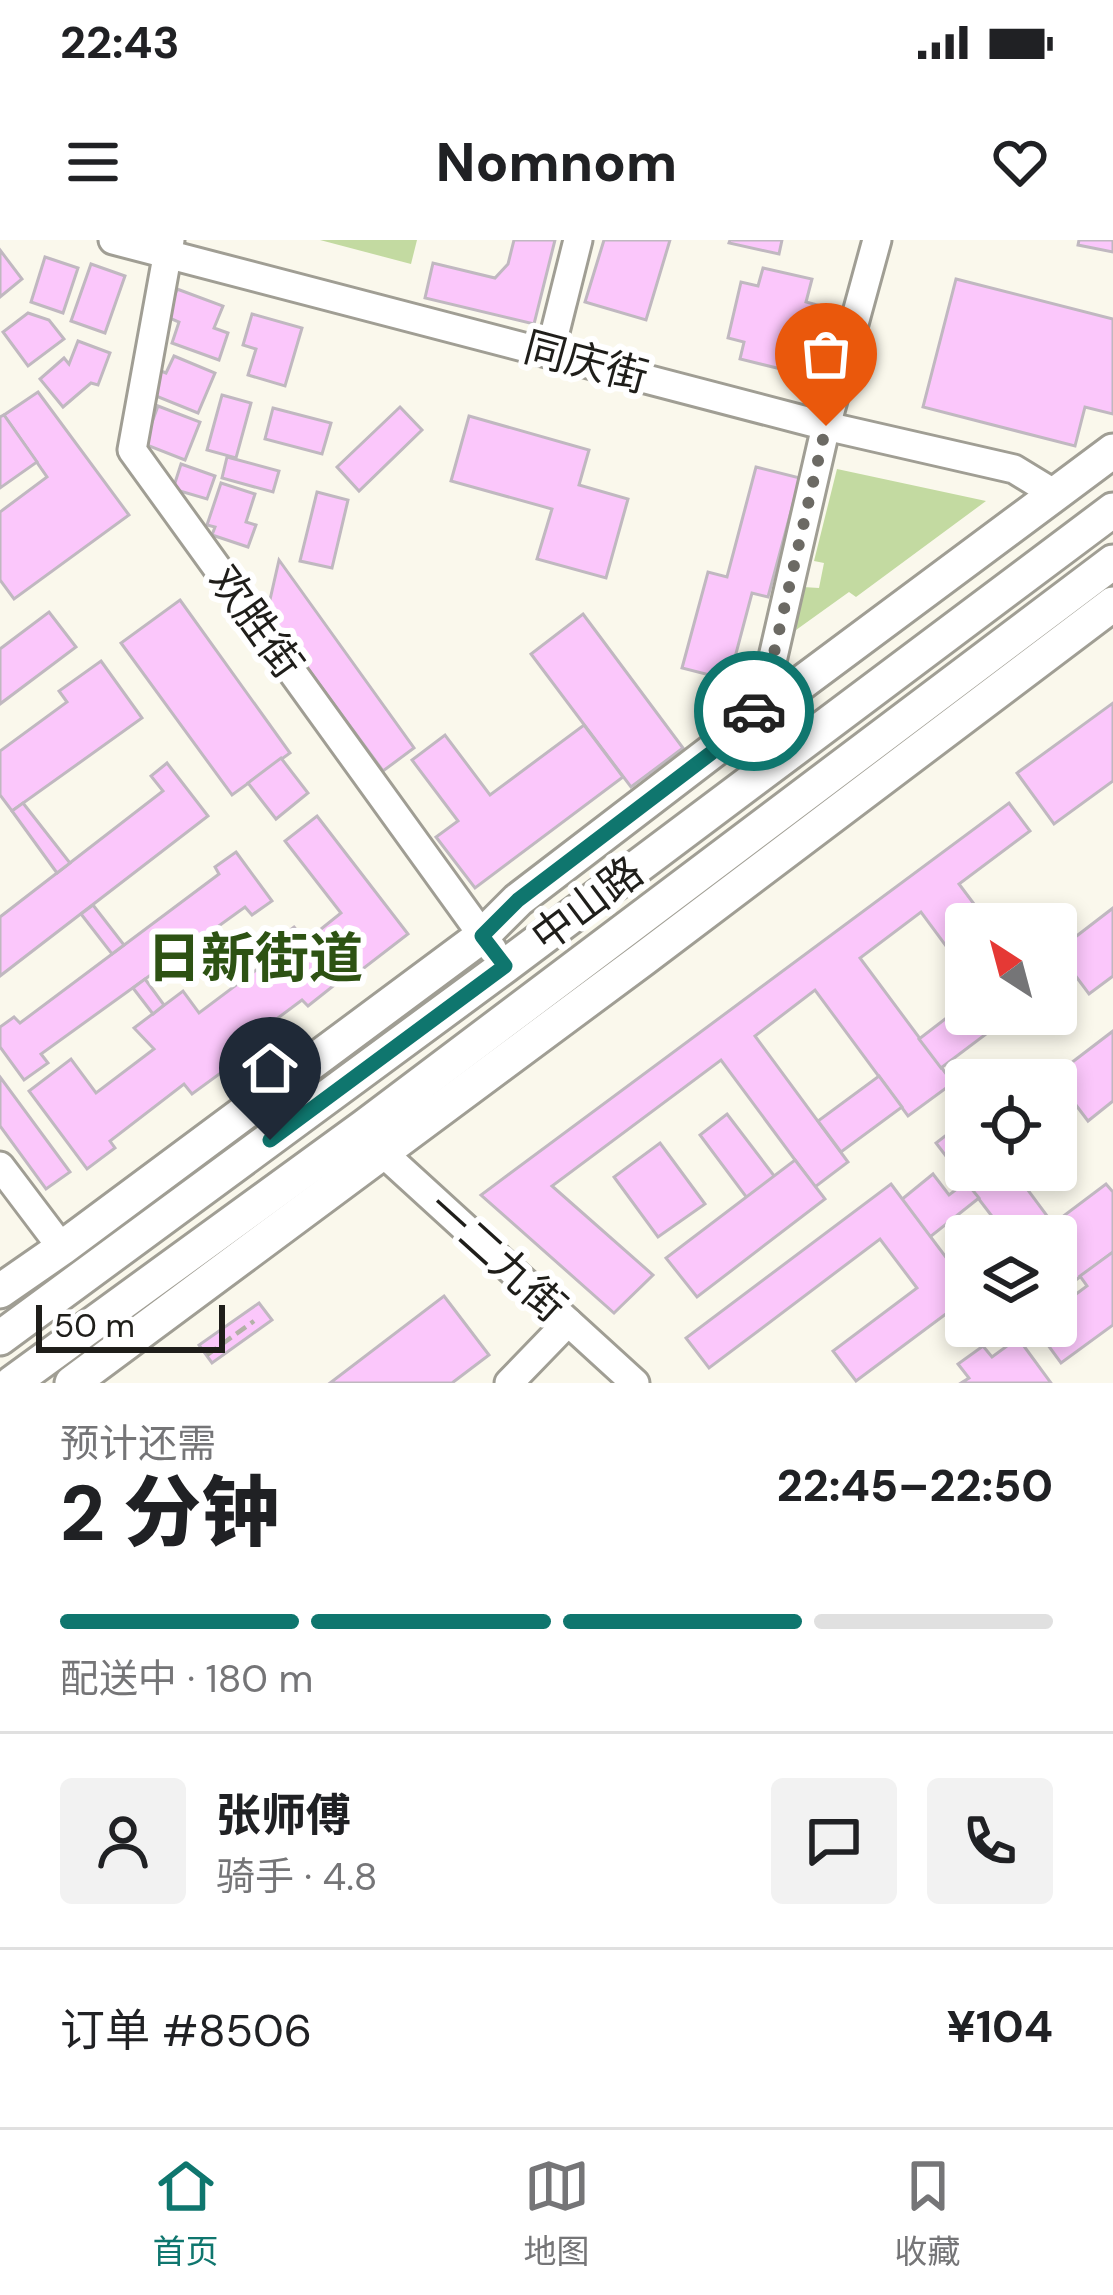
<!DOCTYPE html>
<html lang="zh">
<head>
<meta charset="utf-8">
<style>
	:root { --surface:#fff; --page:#f2f2f2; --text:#202124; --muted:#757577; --line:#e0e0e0; --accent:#0f766e }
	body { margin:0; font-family:"DM Sans","Noto Sans SC",sans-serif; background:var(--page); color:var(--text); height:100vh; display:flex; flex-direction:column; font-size:45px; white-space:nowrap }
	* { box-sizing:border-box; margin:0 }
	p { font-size:39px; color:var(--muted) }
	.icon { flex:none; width:66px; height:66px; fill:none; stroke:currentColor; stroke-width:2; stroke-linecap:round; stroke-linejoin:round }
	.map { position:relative; height:1143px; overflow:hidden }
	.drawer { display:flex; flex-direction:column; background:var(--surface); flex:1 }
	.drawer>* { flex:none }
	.needle { width:78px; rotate:324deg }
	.tools { position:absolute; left:945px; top:663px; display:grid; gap:24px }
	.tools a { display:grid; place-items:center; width:132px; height:132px; border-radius:12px; background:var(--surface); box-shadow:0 6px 18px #0003; font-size:60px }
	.scale { position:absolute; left:36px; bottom:30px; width:189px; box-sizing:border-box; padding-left:12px; border:6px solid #1f1e1a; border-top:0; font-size:33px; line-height:42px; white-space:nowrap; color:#1f1e1a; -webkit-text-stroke:9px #fff; paint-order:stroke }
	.pin { position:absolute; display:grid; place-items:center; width:102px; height:102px; color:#fff; margin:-123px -51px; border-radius:50% 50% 50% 0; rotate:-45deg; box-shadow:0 0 12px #0007 }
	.pin .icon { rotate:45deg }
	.courier { position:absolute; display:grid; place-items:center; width:120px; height:120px; margin:-60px; border:9px solid #0f766e; border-radius:50%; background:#fff; color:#222; box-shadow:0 3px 15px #0007 }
	.head em { font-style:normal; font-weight:800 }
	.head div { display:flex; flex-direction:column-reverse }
	.head { display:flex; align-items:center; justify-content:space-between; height:204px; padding:0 60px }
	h1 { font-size:78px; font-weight:800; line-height:90px }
	.bar { display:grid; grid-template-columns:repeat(4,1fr); gap:18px 12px; align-content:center; height:144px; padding:0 60px }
	.bar i { height:15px; border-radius:9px; background:var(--line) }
	.bar .selected { background:var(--accent) }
	.bar p { grid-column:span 4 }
	.line { display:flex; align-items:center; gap:30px; padding:0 60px; border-top:3px solid var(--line) }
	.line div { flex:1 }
	.round { display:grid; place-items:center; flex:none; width:126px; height:126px; border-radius:12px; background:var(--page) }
	.status { display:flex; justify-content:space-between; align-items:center; height:84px; padding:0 60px; background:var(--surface); direction:ltr }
	.status svg { height:33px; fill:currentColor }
	header { display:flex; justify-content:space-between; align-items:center; height:156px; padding:0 60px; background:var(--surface); font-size:54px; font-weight:800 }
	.tabs { display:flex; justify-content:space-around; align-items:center; height:168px; border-top:3px solid var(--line); background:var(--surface); font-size:33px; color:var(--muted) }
	.tabs a { display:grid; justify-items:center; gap:6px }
	.tabs .selected { color:var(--accent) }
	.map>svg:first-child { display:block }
	.green { fill:#c3daa1 }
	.building { fill:#fbc7fb; stroke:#c0b8c0; stroke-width:3 }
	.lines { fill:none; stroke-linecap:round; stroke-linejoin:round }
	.minor-casing { stroke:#a09e94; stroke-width:33 }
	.major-casing { stroke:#a09e94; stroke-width:39 }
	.path { stroke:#b3b1a8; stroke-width:4.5; stroke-dasharray:12 6; stroke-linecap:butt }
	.minor { stroke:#fff; stroke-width:27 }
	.major { stroke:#fff; stroke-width:33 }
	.done { stroke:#6c6a64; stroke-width:12; stroke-dasharray:0 21.6 }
	.route { stroke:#0f766e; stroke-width:15 }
	.labels { text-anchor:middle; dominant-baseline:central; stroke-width:12; stroke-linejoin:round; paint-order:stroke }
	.street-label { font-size:42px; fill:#1f1e1a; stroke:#fff }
	.district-label { font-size:54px; font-weight:bold; fill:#2d5213; stroke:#fff }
</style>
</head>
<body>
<div class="status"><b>22:43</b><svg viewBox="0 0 49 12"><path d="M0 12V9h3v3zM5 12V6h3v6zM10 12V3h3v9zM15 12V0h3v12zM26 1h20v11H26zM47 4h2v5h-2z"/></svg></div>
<header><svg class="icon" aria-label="menu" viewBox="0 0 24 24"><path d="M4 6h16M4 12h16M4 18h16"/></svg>Nomnom<svg class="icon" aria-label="heart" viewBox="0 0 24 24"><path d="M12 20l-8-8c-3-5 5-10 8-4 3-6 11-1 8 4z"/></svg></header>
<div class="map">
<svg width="1113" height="1143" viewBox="0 0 1113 1143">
	<rect width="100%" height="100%" fill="#faf8ec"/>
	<g class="green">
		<polygon points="320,0 417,0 411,24"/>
		<polygon points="837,229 986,261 856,357 849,352 796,390 803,347 819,348 824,323 814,321"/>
	</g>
	<g class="building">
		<polygon points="514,0 555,0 534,84 425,58 433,23 495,38 508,24"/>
		<polygon points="604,0 670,0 646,80 585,62"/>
		<polygon points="730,0 782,0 779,14 729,3"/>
		<polygon points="1079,0 1113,0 1113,12 1078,5"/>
		<polygon points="0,10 22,39 0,57"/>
		<polygon points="45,17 78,28 63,73 31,62"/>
		<polygon points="91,24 125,36 105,93 71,81"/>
		<polygon points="763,28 812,39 806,62 825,67 813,115 796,112 793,132 740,119 744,102 728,98 741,42 758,46"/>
		<polygon points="956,39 1113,79 1113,174 1085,167 1075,206 923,167"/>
		<polygon points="177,49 223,66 214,88 228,93 219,120 172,103 179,82 167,77"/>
		<polygon points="28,73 49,80 64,99 28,126 3,92"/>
		<polygon points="252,74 302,88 285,146 248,135 256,109 243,105"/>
		<polygon points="78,101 110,113 98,145 91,143 63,167 40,139 64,118 69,124"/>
		<polygon points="174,116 215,133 198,173 146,152 156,129 166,133"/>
		<polygon points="38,152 129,275 14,359 0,340 0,272 47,237 4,175"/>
		<polygon points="222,155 251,163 236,218 207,210"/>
		<polygon points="158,166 200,182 185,220 144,204"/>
		<polygon points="400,167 422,190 359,251 337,227"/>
		<polygon points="273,168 331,183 322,214 265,199"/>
		<polygon points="4,175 37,222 0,248 0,177"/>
		<polygon points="469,176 589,210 579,245 628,259 606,338 537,319 552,269 451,241"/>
		<polygon points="227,217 279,231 273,252 222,238"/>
		<polygon points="181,224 215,236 207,259 173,249"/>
		<polygon points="756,227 800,238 768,357 752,353 729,440 682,428 708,332 727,337"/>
		<polygon points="221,243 255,254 246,282 256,285 248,307 212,295 215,287 207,285"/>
		<polygon points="317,252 348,260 332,328 300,321"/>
		<polygon points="279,320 414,508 383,531 267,373"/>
		<polygon points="180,360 290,513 232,555 121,403"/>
		<polygon points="49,372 76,407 0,464 0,409"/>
		<polygon points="583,374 683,508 631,547 531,414"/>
		<polygon points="101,421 142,478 12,571 0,555 0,511 67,462 59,451"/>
		<polygon points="1113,463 1113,541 1054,584 1017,533"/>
		<polygon points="584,485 623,537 475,648 436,597 458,581 412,520 445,495 490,555"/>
		<polygon points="281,518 308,553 276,579 248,543"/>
		<polygon points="167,523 208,576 0,736 0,677 163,551 151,536"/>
		<polygon points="23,563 70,623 57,633 12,571"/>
		<polygon points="1009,563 1030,591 959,644 989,684 966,684 966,733 921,672 860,718 953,843 908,876 815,750 755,796 848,922 815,947 721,820 552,946 653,1035 614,1073 481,955"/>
		<polygon points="317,576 408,694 351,738 316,693 341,673 285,601"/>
		<polygon points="236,612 272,661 252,675 245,667 41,814 48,823 24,840 0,807 0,787 14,777 20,783 219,634 215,627"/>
		<polygon points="93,665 124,705 112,714 81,674"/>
		<polygon points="1113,668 1113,736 1089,754 1057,711"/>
		<polygon points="294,687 337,743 308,766 302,760 227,816 233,824 192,854 184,844 110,901 115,908 87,929 29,851 71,819 96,853 154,809 134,788 183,751 199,773 272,718 265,709"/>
		<polygon points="145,739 164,765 153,774 133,748"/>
		<polygon points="966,763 966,774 996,774 1002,782 941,828 919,799"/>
		<polygon points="996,774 1034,774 1011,792"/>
		<polygon points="1113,791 1113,861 1088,881 1054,836"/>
		<polygon points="879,836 902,867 841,912 818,881"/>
		<polygon points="0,837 70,932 46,949 0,886"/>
		<polygon points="727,874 775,937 747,958 700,895"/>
		<polygon points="966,880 966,930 1013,930 1053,984 1106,944 1113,952 1113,1012 1056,1055 1056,996 1007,996 936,903"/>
		<polygon points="660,903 705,964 658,997 614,937"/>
		<polygon points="795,920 825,959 697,1057 666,1018"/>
		<polygon points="933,934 949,955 966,942 979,958 930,997 901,960"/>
		<polygon points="891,944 966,1044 966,1059 856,1141 833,1111 917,1048 880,999 709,1128 686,1098"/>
		<polygon points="1113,1012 1113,1085 1061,1123 1034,1086 1056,1086 1056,1069 1087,1046 1080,1036"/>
		<polygon points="444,1056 489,1115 452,1143 330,1143"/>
		<polygon points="259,1063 272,1080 212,1123 199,1105"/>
		<polygon points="1018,1098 1051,1143 961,1143 969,1138 958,1124 983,1106 992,1117"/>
	</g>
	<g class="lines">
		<defs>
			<g id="minor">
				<polyline points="113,0 826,186 1014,229 1055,254"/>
				<polyline points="170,0 132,210 493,710"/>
				<polyline points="550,112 578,0"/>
				<polyline points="749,480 765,452 826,186 877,0"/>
				<polyline points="374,899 382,912 635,1143"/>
				<polyline points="0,926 62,1008"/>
				<polyline points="509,1143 568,1082"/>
			</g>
			<g id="major">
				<polyline points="0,1051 62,1008 482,696 518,660 804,441 1113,211"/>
				<polyline points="0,1098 505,726 1113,270"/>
				<polyline points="12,1143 365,886 1113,322"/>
				<polyline points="72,1143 643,719 1113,364"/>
			</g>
		</defs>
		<use href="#minor" class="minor-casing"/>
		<use href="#major" class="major-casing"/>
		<polyline class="path" points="207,1115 254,1081"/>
		<use href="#minor" class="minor"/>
		<use href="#major" class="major"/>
	</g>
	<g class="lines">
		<polyline class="done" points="754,471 765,452 826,186"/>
		<polyline class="route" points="270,900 505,726 482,696 518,660 744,488 754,471"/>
	</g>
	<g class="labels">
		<g class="street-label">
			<text transform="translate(586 122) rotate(15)">同庆街</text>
			<text transform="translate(256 382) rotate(54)">欢胜街</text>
			<text transform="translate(587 664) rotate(-37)">中山路</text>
			<text transform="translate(497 1017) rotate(42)">一二九街</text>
		</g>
		<g class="district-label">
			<text x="255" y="718">日新街道</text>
		</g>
	</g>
</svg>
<div class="tools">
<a><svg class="needle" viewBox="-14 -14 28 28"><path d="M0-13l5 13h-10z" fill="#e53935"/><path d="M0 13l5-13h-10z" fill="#757577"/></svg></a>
<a><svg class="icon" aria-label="locate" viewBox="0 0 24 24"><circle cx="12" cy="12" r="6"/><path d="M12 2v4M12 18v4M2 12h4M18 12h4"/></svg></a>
<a><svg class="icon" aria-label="layers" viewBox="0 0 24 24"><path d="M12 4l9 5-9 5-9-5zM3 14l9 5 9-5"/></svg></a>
</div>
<div class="scale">50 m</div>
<div class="pin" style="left:826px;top:186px;background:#ea580c"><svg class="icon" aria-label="bag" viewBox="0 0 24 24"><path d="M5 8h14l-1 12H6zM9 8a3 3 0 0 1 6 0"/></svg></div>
<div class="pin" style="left:270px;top:900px;background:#1f2937"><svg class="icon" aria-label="home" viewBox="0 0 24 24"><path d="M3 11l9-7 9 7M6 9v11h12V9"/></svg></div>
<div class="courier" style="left:754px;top:471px"><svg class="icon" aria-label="car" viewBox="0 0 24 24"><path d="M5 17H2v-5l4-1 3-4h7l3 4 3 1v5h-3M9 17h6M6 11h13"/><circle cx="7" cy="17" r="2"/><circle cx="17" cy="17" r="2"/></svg></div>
</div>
<section class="drawer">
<div class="head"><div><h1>2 分钟</h1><p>预计还需</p></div><em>22:45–22:50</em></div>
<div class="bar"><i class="selected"></i><i class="selected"></i><i class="selected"></i><i></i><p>配送中 · 180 m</p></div>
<div class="line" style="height:216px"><a class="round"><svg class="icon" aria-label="person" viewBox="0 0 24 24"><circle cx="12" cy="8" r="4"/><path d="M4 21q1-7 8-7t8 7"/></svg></a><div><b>张师傅</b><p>骑手 · 4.8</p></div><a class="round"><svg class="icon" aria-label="chat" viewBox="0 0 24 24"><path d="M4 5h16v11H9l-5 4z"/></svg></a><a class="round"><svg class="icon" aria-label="phone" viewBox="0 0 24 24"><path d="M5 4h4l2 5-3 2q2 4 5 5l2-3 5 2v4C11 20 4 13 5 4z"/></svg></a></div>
<div class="line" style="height:156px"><div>订单 #8506</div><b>¥104</b></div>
</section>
<nav class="tabs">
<a class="selected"><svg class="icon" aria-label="home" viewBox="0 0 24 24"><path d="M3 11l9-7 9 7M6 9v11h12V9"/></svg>首页</a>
<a><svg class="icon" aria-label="map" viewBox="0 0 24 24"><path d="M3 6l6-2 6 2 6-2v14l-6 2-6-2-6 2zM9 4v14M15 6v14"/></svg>地图</a>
<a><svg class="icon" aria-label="saved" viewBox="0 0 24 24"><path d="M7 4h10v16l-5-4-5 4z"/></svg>收藏</a>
</nav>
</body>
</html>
